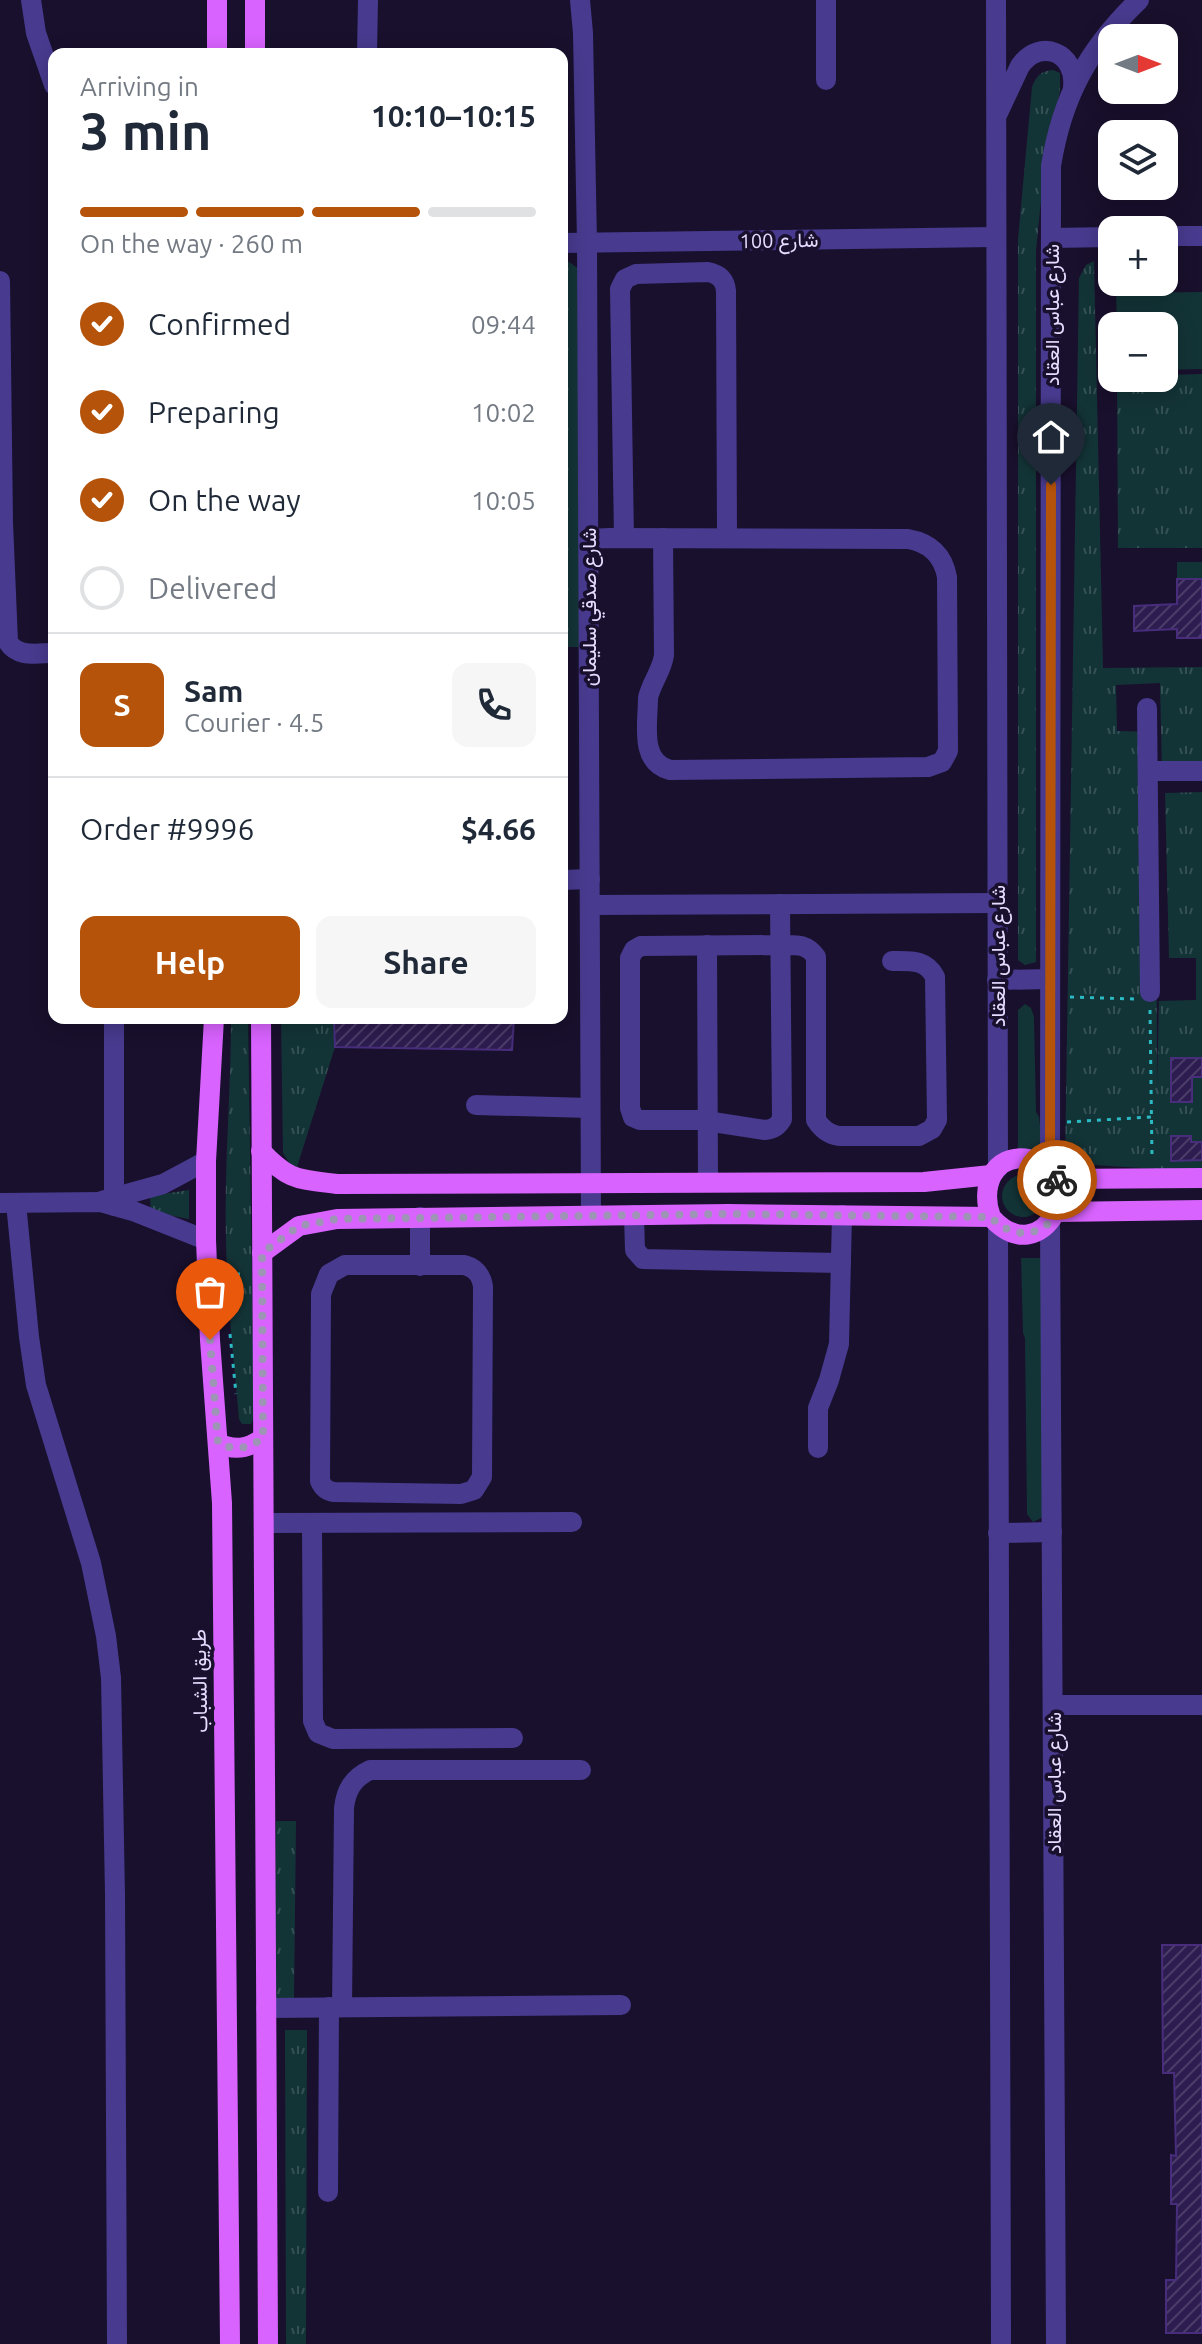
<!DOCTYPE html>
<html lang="en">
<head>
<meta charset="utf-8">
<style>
	:root { --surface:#fff; --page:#f6f6f7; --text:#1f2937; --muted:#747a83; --line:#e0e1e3; --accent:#b45309 }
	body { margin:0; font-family:Ubuntu,Vazirmatn,sans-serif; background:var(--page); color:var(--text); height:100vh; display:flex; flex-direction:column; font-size:30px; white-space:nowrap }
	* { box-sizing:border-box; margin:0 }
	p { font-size:26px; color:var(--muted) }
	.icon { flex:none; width:44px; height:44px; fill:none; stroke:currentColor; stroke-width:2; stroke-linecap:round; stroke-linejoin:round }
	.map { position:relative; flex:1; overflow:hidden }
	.sheet { position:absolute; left:48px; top:48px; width:520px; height:976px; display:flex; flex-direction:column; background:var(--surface); border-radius:16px; box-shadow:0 4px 20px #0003 }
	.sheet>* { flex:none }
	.needle { width:52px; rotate:90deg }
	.buttons { position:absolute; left:1098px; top:24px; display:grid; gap:16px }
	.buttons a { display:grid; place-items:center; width:80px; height:80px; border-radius:16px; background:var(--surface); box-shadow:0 4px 20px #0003; font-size:40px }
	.pin { position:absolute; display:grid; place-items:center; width:68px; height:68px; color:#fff; margin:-82px -34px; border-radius:50% 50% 50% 0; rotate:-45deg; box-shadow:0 0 8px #0007 }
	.pin .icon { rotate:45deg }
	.courier { position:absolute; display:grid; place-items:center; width:80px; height:80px; margin:-40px; border:6px solid #b45309; border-radius:50%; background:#fff; color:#222; box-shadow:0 2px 10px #0007 }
	.summary em { font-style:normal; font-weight:700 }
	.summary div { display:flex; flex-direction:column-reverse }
	.summary { display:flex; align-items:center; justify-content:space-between; height:136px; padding:0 32px }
	h1 { font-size:52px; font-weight:700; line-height:60px }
	.bar { display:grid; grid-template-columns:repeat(4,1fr); gap:12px 8px; align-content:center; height:96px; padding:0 32px }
	.bar i { height:10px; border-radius:6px; background:var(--line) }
	.bar .on { background:var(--accent) }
	.bar p { grid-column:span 4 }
	.line { display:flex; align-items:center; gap:20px; padding:0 32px; border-top:2px solid var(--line) }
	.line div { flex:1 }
	.round { display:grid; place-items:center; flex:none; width:84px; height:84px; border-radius:16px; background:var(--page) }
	ol { padding:0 32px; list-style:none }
	li { display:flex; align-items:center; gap:24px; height:88px }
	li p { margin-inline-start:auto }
	li .icon { padding:8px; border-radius:50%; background:var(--accent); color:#fff; stroke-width:4 }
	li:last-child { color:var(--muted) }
	li i { width:44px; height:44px; border:4px solid var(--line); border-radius:50% }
	.button { display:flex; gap:16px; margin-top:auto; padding:16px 32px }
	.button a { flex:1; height:92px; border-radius:16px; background:var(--accent); color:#fff; font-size:32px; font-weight:700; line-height:92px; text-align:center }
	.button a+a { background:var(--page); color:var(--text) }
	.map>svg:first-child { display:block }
	.green { fill:#133437 }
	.park { fill:url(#park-tufts) }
	.building { fill:url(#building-hatch); stroke:#472d7c; stroke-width:2 }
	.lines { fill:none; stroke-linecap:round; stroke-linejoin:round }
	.path { stroke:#2bb9c4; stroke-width:3; stroke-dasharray:4 6; stroke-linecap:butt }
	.minor { stroke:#483a8e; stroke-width:20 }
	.major { stroke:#d963ff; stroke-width:20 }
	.done { stroke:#9e95b6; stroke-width:8; stroke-dasharray:0 14.4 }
	.route { stroke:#b45309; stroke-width:10 }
	.labels { text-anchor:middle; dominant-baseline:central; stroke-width:7; stroke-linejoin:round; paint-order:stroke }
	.street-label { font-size:20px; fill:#e5dcff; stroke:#19102d }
</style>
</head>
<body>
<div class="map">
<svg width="1202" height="2344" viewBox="0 0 1202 2344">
	<defs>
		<pattern id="park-tufts" width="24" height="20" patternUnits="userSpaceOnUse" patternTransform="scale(2)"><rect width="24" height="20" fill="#133437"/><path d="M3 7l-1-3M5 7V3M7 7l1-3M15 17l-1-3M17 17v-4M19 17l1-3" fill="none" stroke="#355155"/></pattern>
		<pattern id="building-hatch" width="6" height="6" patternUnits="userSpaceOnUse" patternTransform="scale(2)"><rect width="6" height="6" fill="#2d1c4f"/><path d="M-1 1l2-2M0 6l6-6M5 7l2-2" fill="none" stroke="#4b3c69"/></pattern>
	</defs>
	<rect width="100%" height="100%" fill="#19102d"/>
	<g class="green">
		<polygon points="1202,292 1202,369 1164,370 1164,326 1117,326 1116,293"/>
		<polygon points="1025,1004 1031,1008 1034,1017 1036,1112 1039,1117 1043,1152 1033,1150 1018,1153 1018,1010"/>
		<circle cx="1023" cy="1196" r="21"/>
		<polygon points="1021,1258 1041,1258 1043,1517 1033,1522 1027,1514 1025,1338 1023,1333"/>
	</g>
	<g class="park">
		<path d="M1053,70L1060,73V92L1046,149L1036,251V962L1025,965L1018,960V239L1032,87C1037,75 1041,71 1053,70Z"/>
		<polygon points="562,260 566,260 579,269 579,647 564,647"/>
		<polygon points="1094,261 1103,668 1202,667 1202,771 1162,771 1160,683 1116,685 1117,731 1156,732 1157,1087 1159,1001 1196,1000 1196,958 1169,958 1165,793 1202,792 1202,1168 1157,1169 1065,1163 1079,278 1086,265"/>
		<polygon points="1202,374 1202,548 1118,548 1117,378 1164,378 1164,375"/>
		<rect x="1177" y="562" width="25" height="17"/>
		<path d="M231,1018H248L254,1417L251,1424H242L239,1419C234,1360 227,1300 226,1240C224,1166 231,1092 231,1018Z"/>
		<polygon points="281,1018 335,1018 335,1047 297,1167 292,1167 283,1153"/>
		<polygon points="189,1190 189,1219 151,1212 150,1196"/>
		<polygon points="276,1821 296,1821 294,1999 274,1999"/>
		<polygon points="285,2030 307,2030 306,2344 286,2344"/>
	</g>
	<g class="building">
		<polygon points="1177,579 1202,579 1202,638 1177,638 1177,629 1134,631 1134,606 1177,604"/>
		<polygon points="334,1018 514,1018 512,1050 335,1047"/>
		<polygon points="1171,1058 1202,1058 1202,1077 1192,1077 1192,1102 1171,1102"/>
		<polygon points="1171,1136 1191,1136 1191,1142 1202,1142 1202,1160 1171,1161"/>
		<polygon points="1162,1945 1202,1945 1202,2333 1166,2333 1166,2280 1176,2280 1177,2204 1171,2204 1171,2155 1176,2156 1174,2073 1163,2073"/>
	</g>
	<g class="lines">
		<g class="path">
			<polyline points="1070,997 1134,999"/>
			<polyline points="1150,1010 1152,1158"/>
			<polyline points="1067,1122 1151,1117"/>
			<polyline points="226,1274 242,1274"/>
			<polyline points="230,1334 236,1394"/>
		</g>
		<g class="minor">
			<polyline points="31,0 36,33 54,85"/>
			<polyline points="580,0 583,33 587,243 591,1215"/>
			<polyline points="996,0 998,1168"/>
			<polyline points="367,54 368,0"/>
			<polyline points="826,80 826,0"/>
			<path d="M998,113L1020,66C1040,37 1077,53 1073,87"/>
			<polyline points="1164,236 1202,236"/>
			<polyline points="1051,238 1112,237"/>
			<polyline points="562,243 995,237"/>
			<path d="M0,281L3,522L8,642C17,658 38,653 54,653"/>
			<path d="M624,538L620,289L625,279L636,274L708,272C719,274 725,280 726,291L727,538"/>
			<path d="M588,539L610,538L908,539C930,543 943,555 947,577L948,751L942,762L928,767L670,770C639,762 648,723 648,698C651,683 662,671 664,655L663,538"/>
			<polyline points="1147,708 1150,992"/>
			<polyline points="1148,771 1202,771"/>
			<polyline points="562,880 590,879"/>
			<path d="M780,904L782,1119C778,1126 774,1129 765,1130L700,1120H640L633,1117L630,1108V958L634,950L641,946L780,945C795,945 807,943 816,957V1120C822,1129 828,1134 839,1136H919L932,1129L937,1120L935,977C926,959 910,961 892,961"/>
			<polyline points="590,905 997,903"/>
			<polyline points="707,945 708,1181"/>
			<polyline points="997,980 1050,979"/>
			<polyline points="114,1018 114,1206"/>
			<polyline points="476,1105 590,1108"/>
			<path d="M1050,1171L1051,166C1062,97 1088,49 1139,0"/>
			<polyline points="102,1201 163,1184 206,1161"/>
			<polyline points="0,1203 101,1202 133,1211 206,1240"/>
			<polyline points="16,1203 29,1337 36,1385 91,1563 106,1636 111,1678 115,1895 117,2344"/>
			<polyline points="634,1215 635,1250 643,1259 841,1263"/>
			<polyline points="420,1217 420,1266"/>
			<polyline points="1050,1222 1056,2344"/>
			<polyline points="998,1225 1001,2344"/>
			<path d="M345,1265H464C476,1268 481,1275 483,1286L482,1477L474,1490L461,1494L334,1492C327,1491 323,1488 320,1481L321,1294L329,1274Z"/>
			<polyline points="818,1448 818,1408 829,1380 839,1344 842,1215"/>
			<polyline points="264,1523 572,1522"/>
			<polyline points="312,1523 313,1721 318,1733 333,1739 513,1738"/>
			<polyline points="998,1533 1052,1532"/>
			<polyline points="1053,1705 1202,1705"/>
			<path d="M342,2007L344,1808C346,1790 353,1778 370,1770H581"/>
			<polyline points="266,2008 621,2005"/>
			<polyline points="328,2192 329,2007"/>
		</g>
		<g class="major">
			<polyline points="255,0 255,54"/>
			<polyline points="217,54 217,0"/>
			<polyline points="214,1018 206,1161 206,1240 210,1340 222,1503 230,2344"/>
			<polyline points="261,1018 268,2344"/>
			<path d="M261,1151C289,1181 298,1179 337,1184L924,1182L991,1175"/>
			<polyline points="1056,1179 1202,1178"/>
			<polyline points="1057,1212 1202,1210"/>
			<path d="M262,1253L299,1226L337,1219L729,1214L991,1217C1043,1276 1095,1170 1029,1159C992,1153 980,1189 991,1217"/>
			<path d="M218,1443C234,1451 248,1449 263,1438"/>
		</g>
	</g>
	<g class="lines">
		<path class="done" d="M210,1340L218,1443C234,1451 248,1449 263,1438L262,1253L299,1226L337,1219L729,1214L991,1217C1022,1252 1073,1224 1057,1180"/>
		<polyline class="route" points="1051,485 1050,1171 1057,1180"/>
	</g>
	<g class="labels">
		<g class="street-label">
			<text transform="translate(779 240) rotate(-1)">شارع 100</text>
			<text transform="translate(1051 315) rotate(-90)">شارع عباس العقاد</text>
			<text transform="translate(588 607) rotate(-90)">شارع صدقي سليمان</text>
			<text transform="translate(997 956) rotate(-90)">شارع عباس العقاد</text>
			<text transform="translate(199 1681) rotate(-91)">طريق الشباب</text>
			<text transform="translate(1053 1783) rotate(-90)">شارع عباس العقاد</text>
		</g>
	</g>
</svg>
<div class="buttons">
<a><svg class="needle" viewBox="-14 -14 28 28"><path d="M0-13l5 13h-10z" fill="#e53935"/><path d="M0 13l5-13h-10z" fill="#747a83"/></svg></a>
<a><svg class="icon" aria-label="layers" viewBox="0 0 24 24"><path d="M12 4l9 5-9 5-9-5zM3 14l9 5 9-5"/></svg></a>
<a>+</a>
<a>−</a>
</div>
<div class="pin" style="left:210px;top:1340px;background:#ea580c"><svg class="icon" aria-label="bag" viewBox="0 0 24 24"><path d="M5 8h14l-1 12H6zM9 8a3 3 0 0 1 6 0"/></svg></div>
<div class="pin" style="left:1051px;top:485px;background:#1f2937"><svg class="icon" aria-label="home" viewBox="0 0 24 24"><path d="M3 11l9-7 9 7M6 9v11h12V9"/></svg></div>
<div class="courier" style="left:1057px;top:1180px"><svg class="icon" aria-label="bike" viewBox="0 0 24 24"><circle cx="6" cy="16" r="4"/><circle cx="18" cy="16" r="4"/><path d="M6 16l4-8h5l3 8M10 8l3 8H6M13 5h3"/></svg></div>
<section class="sheet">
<div class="summary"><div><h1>3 min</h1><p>Arriving in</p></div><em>10:10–10:15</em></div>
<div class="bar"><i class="on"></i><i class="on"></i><i class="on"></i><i></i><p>On the way · 260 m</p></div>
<ol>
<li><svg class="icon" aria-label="check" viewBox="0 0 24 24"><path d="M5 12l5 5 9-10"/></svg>Confirmed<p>09:44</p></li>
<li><svg class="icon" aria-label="check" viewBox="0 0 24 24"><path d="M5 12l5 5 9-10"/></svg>Preparing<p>10:02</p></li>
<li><svg class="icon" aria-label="check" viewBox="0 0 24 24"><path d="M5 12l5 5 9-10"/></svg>On the way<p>10:05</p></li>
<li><i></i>Delivered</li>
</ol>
<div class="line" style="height:144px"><b class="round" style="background:var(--accent);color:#fff">S</b><div><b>Sam</b><p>Courier · 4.5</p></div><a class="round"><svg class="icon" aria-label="phone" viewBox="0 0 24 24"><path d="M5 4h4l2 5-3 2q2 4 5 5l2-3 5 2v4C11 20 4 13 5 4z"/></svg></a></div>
<div class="line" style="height:104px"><div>Order #9996</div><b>$4.66</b></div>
<div class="button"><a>Help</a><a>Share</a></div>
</section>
</div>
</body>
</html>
